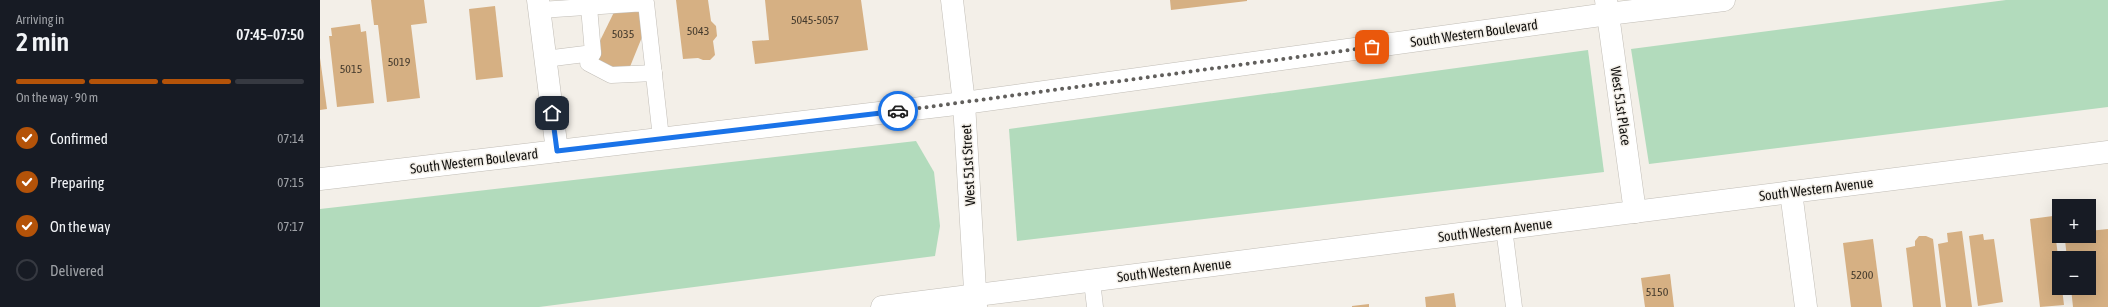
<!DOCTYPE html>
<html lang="en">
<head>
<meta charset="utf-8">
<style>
	:root { --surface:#171b24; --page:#242831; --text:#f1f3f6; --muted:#9ea1a6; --line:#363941; --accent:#b45309 }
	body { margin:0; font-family:"Asap Condensed",sans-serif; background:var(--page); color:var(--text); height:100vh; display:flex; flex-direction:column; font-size:15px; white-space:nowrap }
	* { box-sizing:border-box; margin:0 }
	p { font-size:13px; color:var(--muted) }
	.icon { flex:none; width:22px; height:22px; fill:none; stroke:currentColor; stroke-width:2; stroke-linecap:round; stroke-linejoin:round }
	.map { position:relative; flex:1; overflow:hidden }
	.panel { display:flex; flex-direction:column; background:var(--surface); width:320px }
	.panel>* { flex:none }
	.tools { position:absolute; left:1732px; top:199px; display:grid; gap:8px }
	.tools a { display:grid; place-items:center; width:44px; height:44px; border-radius:0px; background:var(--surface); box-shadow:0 4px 16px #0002; font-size:20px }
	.pin { position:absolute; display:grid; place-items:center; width:34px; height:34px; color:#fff; margin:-17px; border-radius:8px; box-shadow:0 2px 6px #0006 }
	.courier { position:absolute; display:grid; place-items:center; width:40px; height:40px; margin:-20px; border:3px solid #1a73e8; border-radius:50%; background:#fff; color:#222; box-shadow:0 1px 5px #0007 }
	.head em { font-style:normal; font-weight:600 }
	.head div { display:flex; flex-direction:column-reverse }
	.head { display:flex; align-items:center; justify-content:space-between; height:68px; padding:0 16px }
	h1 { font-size:26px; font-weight:600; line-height:30px }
	.bar { display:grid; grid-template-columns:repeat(4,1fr); gap:6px 4px; align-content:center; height:48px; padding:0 16px }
	.bar i { height:5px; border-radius:3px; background:var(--line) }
	.bar .active { background:var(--accent) }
	.bar p { grid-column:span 4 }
	ol { padding:0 16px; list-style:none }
	li { display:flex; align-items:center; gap:12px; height:44px }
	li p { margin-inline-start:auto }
	li .icon { padding:4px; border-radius:50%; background:var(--accent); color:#fff; stroke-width:4 }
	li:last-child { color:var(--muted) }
	li i { width:22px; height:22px; border:2px solid var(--line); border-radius:50% }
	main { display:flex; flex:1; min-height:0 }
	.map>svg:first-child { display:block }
	.green { fill:#b2dbbc }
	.building { fill:#d6b083 }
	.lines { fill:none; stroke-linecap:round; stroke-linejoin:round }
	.service-casing { stroke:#c1bdb6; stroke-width:17 }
	.minor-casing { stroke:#c1bdb6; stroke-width:23 }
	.tertiary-casing { stroke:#c1bdb6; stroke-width:23 }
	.secondary-casing { stroke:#c1bdb6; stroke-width:23 }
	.service { stroke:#fff; stroke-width:16 }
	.minor { stroke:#fff; stroke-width:22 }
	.tertiary { stroke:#fff; stroke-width:22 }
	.secondary { stroke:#fff; stroke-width:22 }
	.done { stroke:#615f5c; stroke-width:4; stroke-dasharray:0 7.2 }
	.route { stroke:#1a73e8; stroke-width:5 }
	.labels { text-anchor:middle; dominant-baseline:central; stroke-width:3; stroke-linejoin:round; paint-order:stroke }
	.number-label { font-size:12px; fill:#443a2d }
	.street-label { font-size:14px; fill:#131210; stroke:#f3efe8 }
</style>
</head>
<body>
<main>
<section class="panel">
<div class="head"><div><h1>2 min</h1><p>Arriving in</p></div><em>07:45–07:50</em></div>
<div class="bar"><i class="active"></i><i class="active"></i><i class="active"></i><i></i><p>On the way · 90 m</p></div>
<ol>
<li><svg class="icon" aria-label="check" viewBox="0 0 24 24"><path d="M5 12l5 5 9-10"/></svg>Confirmed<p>07:14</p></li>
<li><svg class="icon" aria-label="check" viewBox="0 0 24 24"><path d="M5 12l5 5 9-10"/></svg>Preparing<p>07:15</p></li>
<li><svg class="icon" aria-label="check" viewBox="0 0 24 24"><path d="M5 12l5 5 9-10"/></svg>On the way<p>07:17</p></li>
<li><i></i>Delivered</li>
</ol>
</section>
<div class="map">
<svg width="1788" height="307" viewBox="0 0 1788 307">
	<rect width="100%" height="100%" fill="#f3efe8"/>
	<g class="green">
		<polygon points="1686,0 1788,0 1788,107 1329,164 1311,49"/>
		<polygon points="1268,50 1284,172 697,241 689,129"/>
		<polygon points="596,141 614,172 620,226 615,256 219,307 0,307 0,209"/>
	</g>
	<g class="building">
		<polygon points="51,0 104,0 107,23 91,25 100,98 67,102 58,25 54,25"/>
		<polygon points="300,0 333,10 307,74 272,57"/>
		<polygon points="356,0 388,0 391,21 396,26 397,36 393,41 395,55 390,60 383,60 378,58 363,59"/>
		<polygon points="445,0 541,0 548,50 435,64 432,41 449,40"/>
		<polygon points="850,0 927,0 927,1 851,10"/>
		<polygon points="175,6 183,77 156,80 149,9"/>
		<polygon points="40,24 41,32 46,31 54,103 17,107 9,36 12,36 11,28"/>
		<polygon points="0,58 7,109 0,110"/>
		<polygon points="1733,216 1739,264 1739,288 1742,288 1744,305 1720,307 1710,219"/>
		<polygon points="1788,229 1788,307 1753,307 1751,288 1769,288 1769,258 1747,258 1745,240 1753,239 1752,236 1769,236 1769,231"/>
		<polygon points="1642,231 1652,307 1626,307 1618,244 1628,242 1627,233"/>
		<polygon points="1663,234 1664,240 1674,239 1683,302 1658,306 1649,236"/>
		<polygon points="1599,236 1606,236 1613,239 1621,307 1593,307 1586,248 1595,246 1595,241"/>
		<polygon points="1553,239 1562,307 1531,307 1523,243"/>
		<polygon points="1350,274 1354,307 1325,307 1321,278"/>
		<polygon points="1134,293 1136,307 1106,307 1105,297"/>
		<polygon points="1049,304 1049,307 1032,307 1032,306"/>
	</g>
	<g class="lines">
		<defs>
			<g id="service">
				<polyline points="220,10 326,3 341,138"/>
				<polyline points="273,53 268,63 291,75 334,73"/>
				<polyline points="225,59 273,53 269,7"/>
				<polyline points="1184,228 1194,307"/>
				<polyline points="772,281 775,307"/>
			</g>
			<g id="minor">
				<polyline points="218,0 237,151"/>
				<polyline points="1286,0 1315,212"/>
				<polyline points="1471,192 1486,307"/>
			</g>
			<g id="tertiary">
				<polyline points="632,0 644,103 656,307"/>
				<polyline points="0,179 644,103 1288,14 1404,0"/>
			</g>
			<polyline id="secondary" points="562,307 1788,152"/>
		</defs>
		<use href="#service" class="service-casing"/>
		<use href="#minor" class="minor-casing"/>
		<use href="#tertiary" class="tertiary-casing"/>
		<use href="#secondary" class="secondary-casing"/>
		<use href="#service" class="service"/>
		<use href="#minor" class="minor"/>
		<use href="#tertiary" class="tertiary"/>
		<use href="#secondary" class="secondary"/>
	</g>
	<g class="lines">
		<polyline class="done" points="578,111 1052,47"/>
		<polyline class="route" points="232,113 237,151 578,111"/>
	</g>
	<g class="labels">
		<g class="number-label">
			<text x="495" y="20">5045-5057</text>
			<text x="378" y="31">5043</text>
			<text x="303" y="34">5035</text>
			<text x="79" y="62">5019</text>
			<text x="31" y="69">5015</text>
			<text x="1542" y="275">5200</text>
			<text x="1337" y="292">5150</text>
		</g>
		<g class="street-label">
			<text transform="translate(1154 33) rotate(-8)">South Western Boulevard</text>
			<text transform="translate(1301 106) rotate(82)">West 51st Place</text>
			<text transform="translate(154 161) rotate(-7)">South Western Boulevard</text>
			<text transform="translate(648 165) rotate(-93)">West 51st Street</text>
			<text transform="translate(1496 189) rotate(-7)">South Western Avenue</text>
			<text transform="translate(1175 230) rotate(-7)">South Western Avenue</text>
			<text transform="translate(854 270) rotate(-7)">South Western Avenue</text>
		</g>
	</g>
</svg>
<div class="tools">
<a>+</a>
<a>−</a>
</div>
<div class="pin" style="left:1052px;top:47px;background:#ea580c"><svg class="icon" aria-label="bag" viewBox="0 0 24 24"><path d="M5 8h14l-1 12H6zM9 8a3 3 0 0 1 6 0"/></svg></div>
<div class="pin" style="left:232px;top:113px;background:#1f2937"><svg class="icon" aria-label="home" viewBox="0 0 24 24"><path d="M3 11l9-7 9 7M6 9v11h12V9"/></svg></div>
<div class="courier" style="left:578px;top:111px"><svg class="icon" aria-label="car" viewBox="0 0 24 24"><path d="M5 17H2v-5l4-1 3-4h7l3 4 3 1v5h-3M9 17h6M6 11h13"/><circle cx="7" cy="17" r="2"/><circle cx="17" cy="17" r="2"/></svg></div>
</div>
</main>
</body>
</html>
